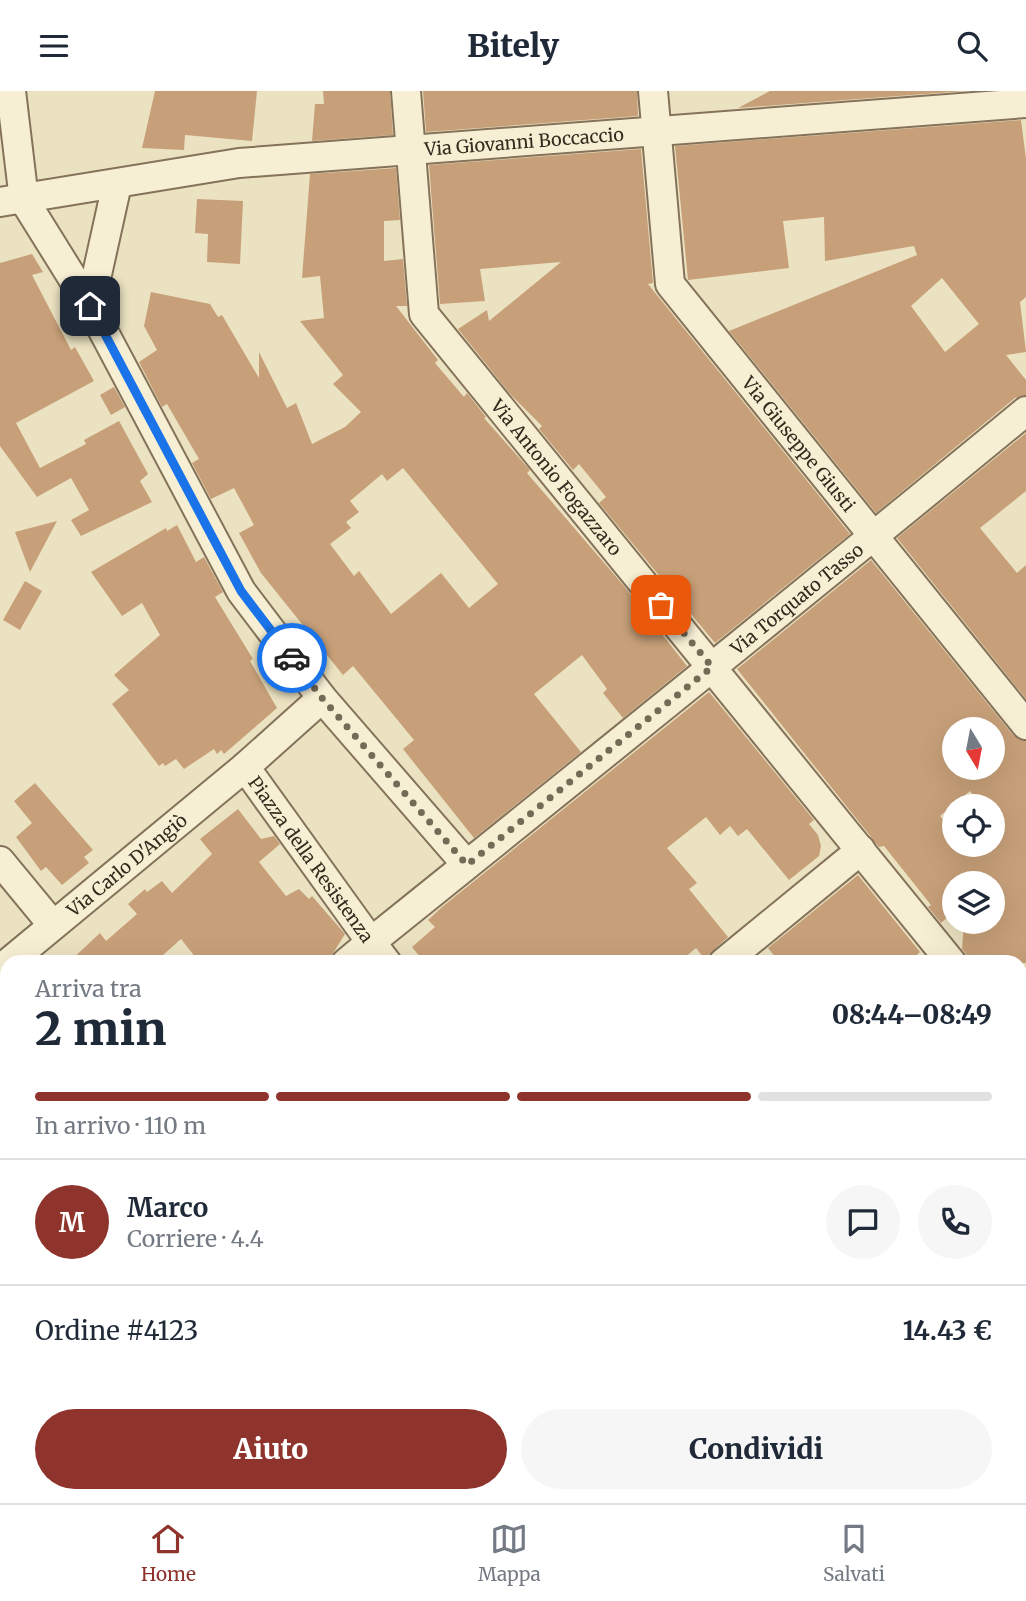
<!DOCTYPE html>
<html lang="it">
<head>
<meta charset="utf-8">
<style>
	:root { --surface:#fff; --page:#f6f6f7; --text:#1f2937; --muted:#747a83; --line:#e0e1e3; --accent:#8f342d }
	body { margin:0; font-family:Merriweather,serif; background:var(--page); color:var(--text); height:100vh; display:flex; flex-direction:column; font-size:26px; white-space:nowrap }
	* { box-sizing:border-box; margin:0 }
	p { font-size:23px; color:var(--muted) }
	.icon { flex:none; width:38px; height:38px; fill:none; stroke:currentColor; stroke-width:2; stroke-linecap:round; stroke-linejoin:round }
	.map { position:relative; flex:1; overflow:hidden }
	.side { position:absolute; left:0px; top:864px; width:1027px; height:548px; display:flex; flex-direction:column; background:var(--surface); border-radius:21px 21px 0 0; box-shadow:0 7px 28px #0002 }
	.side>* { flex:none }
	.needle { width:46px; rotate:170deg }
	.buttons { position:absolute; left:942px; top:626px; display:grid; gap:14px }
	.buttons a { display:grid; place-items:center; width:63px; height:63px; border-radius:50%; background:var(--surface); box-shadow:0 7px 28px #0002; font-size:35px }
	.pin { position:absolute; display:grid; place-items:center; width:60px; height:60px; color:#fff; margin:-30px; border-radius:14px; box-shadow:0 4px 10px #0006 }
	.courier { position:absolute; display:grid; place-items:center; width:70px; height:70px; margin:-35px; border:5px solid #1a73e8; border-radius:50%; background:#fff; color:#222; box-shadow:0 2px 9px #0007 }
	.headline em { font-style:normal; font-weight:800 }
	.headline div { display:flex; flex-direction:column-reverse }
	.headline { display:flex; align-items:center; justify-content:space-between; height:119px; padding:0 35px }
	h1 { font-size:46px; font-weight:800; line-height:52px }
	.bar { display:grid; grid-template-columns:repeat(4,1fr); gap:10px 7px; align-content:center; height:84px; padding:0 35px }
	.bar i { height:9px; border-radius:5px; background:var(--line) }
	.bar .active { background:var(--accent) }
	.bar p { grid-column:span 4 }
	.line { display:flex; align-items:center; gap:18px; padding:0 35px; border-top:2px solid var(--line) }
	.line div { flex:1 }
	.round { display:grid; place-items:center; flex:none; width:74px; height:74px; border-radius:37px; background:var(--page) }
	.action { display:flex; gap:14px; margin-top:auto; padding:14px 35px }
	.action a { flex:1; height:80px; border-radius:42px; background:var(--accent); color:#fff; font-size:28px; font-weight:800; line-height:80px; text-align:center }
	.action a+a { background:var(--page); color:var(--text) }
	header { display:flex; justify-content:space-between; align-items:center; height:91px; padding:0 35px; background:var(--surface); font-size:32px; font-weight:800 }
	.menu { display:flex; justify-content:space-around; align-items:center; height:98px; border-top:2px solid var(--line); background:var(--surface); font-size:19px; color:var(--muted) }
	.menu a { display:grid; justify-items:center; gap:4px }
	.menu .active { color:var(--accent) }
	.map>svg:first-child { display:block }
	.building { fill:#c7a079; fill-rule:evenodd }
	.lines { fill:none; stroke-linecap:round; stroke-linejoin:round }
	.minor-casing { stroke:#84735a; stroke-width:32 }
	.tertiary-casing { stroke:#84735a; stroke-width:38 }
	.minor { stroke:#f7efd4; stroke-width:28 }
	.tertiary { stroke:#f7efd4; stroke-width:35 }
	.done { stroke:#746a56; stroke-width:7; stroke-dasharray:0 12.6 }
	.route { stroke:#1a73e8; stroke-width:9 }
	.labels { text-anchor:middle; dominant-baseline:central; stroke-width:7; stroke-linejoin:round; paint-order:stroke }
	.street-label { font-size:18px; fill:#342a1d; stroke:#f3ecd0 }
</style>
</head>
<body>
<header><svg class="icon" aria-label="menu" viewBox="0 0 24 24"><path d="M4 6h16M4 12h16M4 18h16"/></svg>Bitely<svg class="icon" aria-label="search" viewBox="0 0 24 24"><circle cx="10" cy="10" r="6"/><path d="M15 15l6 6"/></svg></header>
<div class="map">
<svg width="1026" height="1412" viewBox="0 0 1026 1412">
	<rect width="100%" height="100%" fill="#ebe2c1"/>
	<g class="building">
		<polygon points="155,0 257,0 252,50 185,44 184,59 142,57"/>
		<polygon points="323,0 390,0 393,44 312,50 315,13 324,13"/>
		<polygon points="423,0 637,0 638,25 426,41"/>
		<polygon points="770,0 965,0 738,17"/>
		<path d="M1021,29L1026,68V206L1020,211L1026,261L1006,264L1026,289V304L1015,307L876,422L729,240L917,164L914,155L825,170L824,126L783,130L789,177L688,189L675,55ZM942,187L979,233L945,261L911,215Z"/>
		<polygon points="641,58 653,192 648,193 850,443 715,552 599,412 606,406 579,373 573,379 539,338 542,335 511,304 458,238 487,219 489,230 561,171 480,178 485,210 440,213 429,74"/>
		<path d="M396,77L400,129L384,130V170L403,168L407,215H396L438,269L435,272L464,306L467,302L486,326L484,327L530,379L527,382L624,495L687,575L623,627L603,602L607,598L582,564L534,603L581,661L474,747L403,658L414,649L353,575L343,584L261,482L239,442L254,434L234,397L211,408L192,372L199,368L167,313L162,316L139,271L157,259L144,235L151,201L210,213L218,226L222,224L259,287V261L287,317L296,312L312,353L345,336L361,321L333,293L343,284L300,230L324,227L320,185L302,187L310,83ZM403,377L498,493L469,517L441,482L391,523L359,480L354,485L330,453L351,437L346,431L359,421L350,410L382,383L387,390Z"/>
		<polygon points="197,108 243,110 240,173 207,171 208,143 195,142"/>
		<polygon points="32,163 43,181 32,184 71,259 75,256 94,290 16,332 40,377 86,353 84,349 119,330 148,383 140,390 152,411 81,445 71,429 89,419 71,387 37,406 0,355 0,172"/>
		<polygon points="114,296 125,316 111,324 100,304"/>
		<polygon points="1026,342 1026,400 980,437 1017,482 1026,474 1026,608 897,447"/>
		<polygon points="57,430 30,481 15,441"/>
		<polygon points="177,434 196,471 204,466 223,501 215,506 253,568 250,570 277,617 224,663 221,659 217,663 214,658 184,678 176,668 165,675 163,672 159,675 112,613 129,599 114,584 160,544 142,512 122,525 91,481 166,437 167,440"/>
		<path d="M871,469L1013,644L1026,650V872H973L962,858L964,831H992V793H954V820L941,832L928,816L931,814L884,755L879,756L737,578ZM954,639H992V677H954ZM970,700L983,716H992V728L999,737L992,742V754H977L968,761L963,754H954V742L940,725Z"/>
		<polygon points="25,490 42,500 20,539 3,529"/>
		<polygon points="709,601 814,729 809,733 818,744 821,755 819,765 789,789 747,738 738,745 730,735 720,744 706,726 667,757 697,792 689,798 728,846 707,865 703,866 696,857 678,872 425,872 412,856 435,836 428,829 442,816"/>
		<polygon points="35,692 93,759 84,766 89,772 62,794 46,776 41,780 16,746 32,732 14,710"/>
		<polygon points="238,718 261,748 274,745 280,753 259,771 286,805 299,798 309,808 312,805 345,843 327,872 200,872 181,848 154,872 68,872 100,842 106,850 137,823 128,813 145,798 147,801 162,790 172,802 212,763 200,748"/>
		<polygon points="858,784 920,861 907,872 780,872 768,857"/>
	</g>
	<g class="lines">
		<defs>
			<g id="minor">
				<polyline points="11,0 24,109 90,215 241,500 322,607"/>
				<path id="s1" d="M406,0L424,223L952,872"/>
				<path id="s2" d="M653,0L670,193L1026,634"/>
				<path id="s3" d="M0,111L239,72L1026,12"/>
				<polyline points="90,215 117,93"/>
				<polyline points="0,770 52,833"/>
				<path id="s4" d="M467,774L322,607L245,676L371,851C590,675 809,499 1026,320"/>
				<path id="s5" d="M8,872L245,676"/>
				<polyline points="346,872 371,851 387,872"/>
				<polyline points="723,872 861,759"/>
				<polyline points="1020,956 1026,963"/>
				<polyline points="0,1152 7,1146"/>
				<polyline points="0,1365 7,1373"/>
				<polyline points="700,1405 713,1412"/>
				<polyline points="47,1412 55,1405"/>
			</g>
			<g id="tertiary">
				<polyline points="1020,1023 1026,1017"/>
				<polyline points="615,1412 622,1405"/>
			</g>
		</defs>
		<use href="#minor" class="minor-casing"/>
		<use href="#tertiary" class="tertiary-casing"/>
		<use href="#minor" class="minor"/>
		<use href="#tertiary" class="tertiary"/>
	</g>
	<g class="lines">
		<polyline class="done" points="292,567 322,607 467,774 712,576 661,514"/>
		<polyline class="route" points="90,215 241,500 292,567"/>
	</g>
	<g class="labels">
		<g class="street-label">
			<text stroke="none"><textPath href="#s3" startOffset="528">Via Giovanni Boccaccio</textPath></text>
			<text stroke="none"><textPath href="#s2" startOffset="399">Via Giuseppe Giusti</textPath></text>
			<text stroke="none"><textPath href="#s1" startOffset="434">Via Antonio Fogazzaro</textPath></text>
			<text stroke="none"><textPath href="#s4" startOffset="1087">Via Torquato Tasso</textPath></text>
			<text stroke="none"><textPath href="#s4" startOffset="438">Piazza della Resistenza</textPath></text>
			<text stroke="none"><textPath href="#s5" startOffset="154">Via Carlo D'Angiò</textPath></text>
		</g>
	</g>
</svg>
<div class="buttons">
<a><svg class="needle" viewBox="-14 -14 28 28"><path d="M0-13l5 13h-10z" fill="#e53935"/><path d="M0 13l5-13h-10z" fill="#747a83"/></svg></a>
<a><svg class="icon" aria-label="locate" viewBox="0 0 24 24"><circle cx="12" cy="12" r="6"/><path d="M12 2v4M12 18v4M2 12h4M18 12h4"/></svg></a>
<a><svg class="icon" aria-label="layers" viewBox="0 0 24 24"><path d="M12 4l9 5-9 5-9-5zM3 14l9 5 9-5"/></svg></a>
</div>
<div class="pin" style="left:661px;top:514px;background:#ea580c"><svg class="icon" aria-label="bag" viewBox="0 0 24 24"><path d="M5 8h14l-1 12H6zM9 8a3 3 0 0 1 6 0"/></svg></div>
<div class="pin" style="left:90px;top:215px;background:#1f2937"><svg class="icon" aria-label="home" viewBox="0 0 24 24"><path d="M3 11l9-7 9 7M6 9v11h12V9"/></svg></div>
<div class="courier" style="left:292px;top:567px"><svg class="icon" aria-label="car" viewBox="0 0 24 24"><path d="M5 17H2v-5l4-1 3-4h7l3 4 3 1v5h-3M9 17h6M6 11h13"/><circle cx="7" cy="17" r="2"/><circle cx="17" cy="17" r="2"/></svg></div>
<section class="side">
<div class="headline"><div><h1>2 min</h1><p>Arriva tra</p></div><em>08:44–08:49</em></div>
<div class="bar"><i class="active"></i><i class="active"></i><i class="active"></i><i></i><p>In arrivo · 110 m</p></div>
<div class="line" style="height:126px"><b class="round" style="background:var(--accent);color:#fff">M</b><div><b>Marco</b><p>Corriere · 4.4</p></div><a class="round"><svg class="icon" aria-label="chat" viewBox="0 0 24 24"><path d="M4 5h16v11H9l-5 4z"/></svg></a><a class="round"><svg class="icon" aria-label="phone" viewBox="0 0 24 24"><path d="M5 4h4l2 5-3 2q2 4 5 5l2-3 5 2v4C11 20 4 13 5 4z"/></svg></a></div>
<div class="line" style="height:91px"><div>Ordine #4123</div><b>14.43 €</b></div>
<div class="action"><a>Aiuto</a><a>Condividi</a></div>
</section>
</div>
<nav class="menu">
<a class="active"><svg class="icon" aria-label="home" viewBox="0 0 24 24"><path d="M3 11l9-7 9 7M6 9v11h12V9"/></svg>Home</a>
<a><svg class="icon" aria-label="map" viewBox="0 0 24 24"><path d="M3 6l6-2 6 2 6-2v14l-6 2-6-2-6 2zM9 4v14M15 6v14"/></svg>Mappa</a>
<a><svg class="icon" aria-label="saved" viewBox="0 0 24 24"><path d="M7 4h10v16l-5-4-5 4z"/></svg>Salvati</a>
</nav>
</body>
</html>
